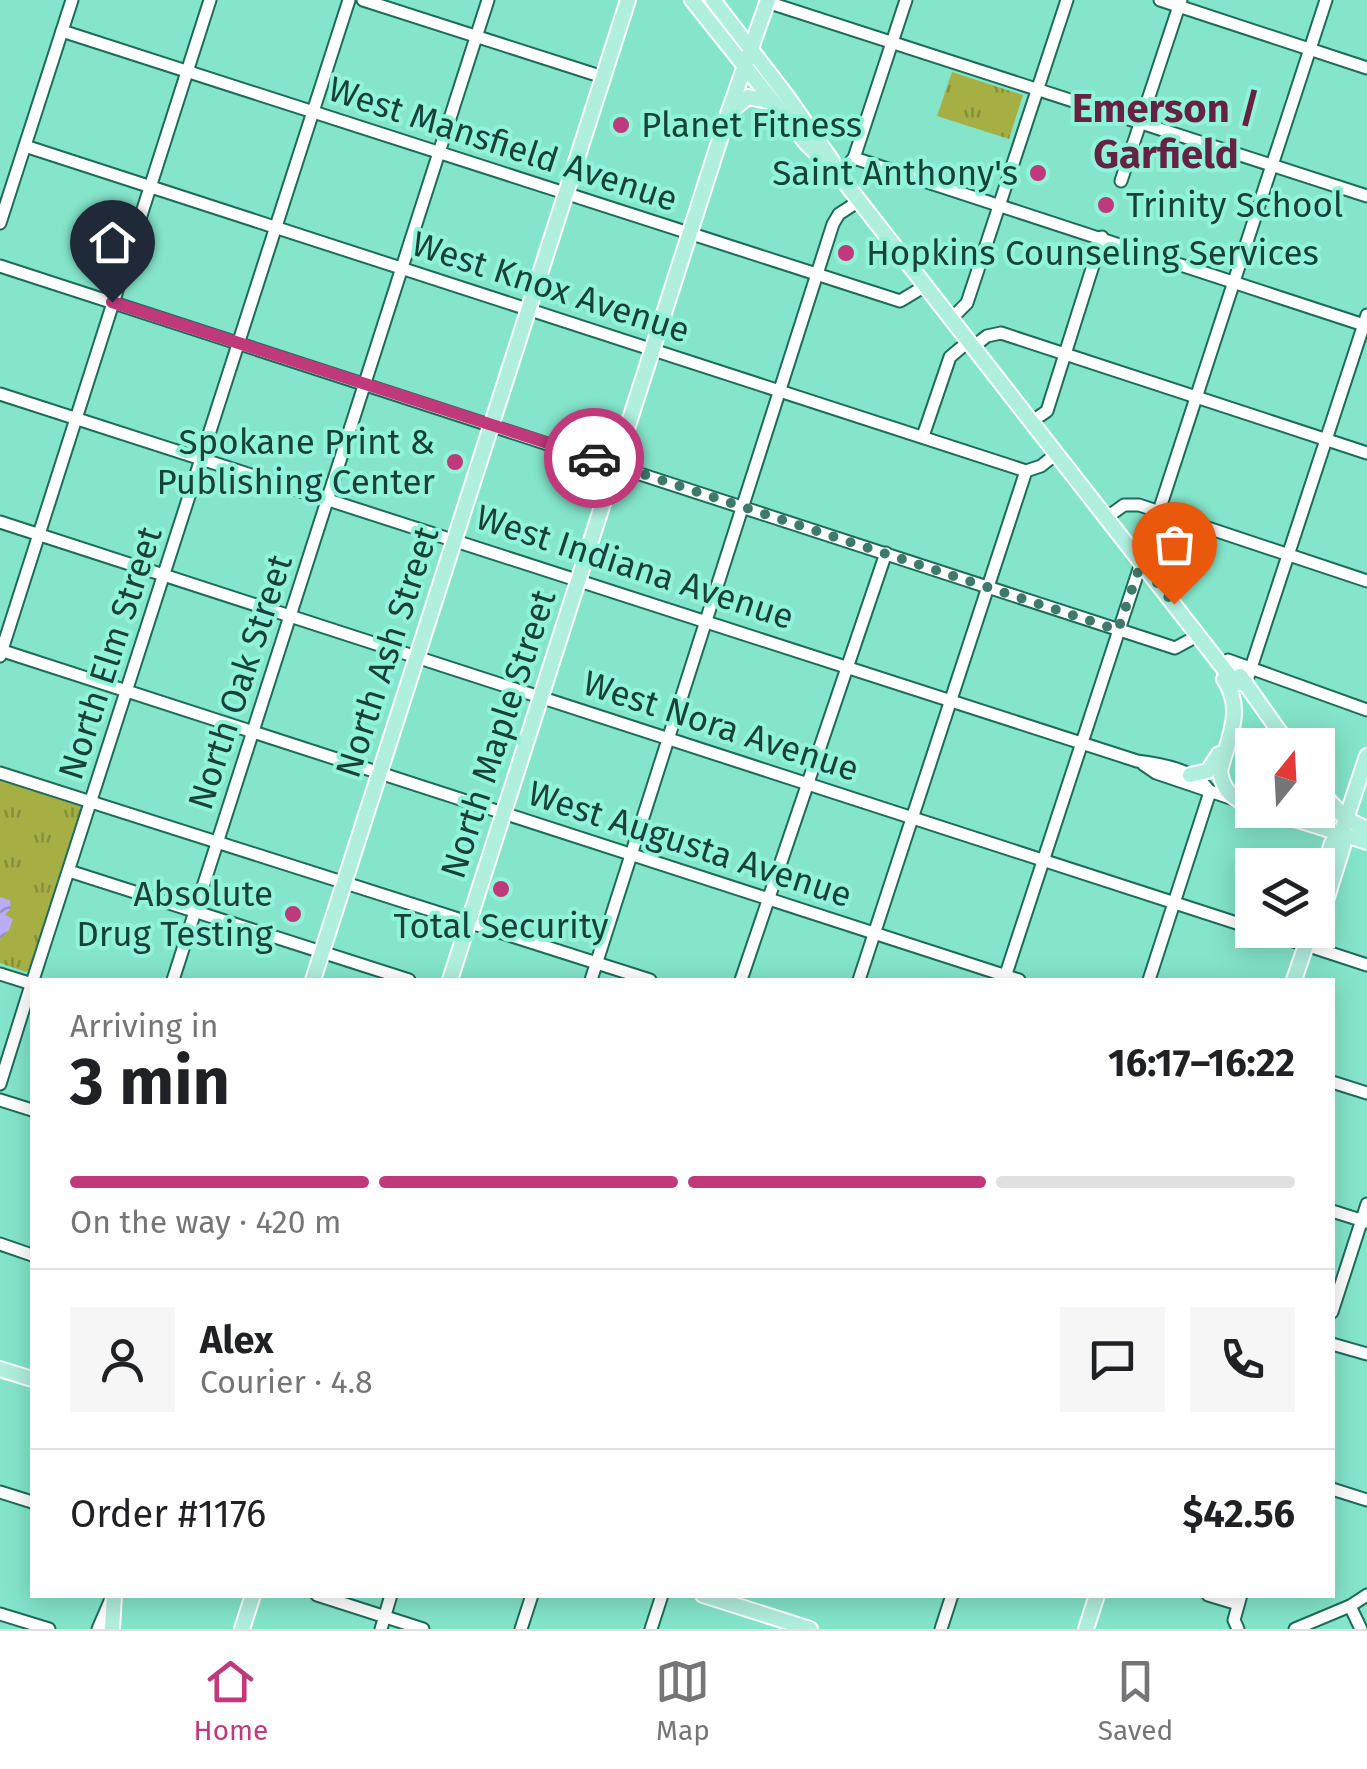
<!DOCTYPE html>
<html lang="en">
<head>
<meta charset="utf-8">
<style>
	:root { --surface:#fff; --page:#f6f6f6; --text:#202124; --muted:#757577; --line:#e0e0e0; --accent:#bf397b }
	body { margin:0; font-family:"Fira Sans",sans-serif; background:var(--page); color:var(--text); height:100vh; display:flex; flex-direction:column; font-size:38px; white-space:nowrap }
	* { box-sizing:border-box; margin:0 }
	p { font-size:32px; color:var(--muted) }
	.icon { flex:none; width:55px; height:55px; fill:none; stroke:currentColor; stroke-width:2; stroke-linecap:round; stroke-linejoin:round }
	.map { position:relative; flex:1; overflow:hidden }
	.sheet { position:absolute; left:30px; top:978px; width:1305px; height:620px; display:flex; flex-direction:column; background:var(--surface); border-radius:0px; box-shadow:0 5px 25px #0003 }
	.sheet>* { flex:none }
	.needle { width:65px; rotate:18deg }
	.fabs { position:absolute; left:1235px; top:728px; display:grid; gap:20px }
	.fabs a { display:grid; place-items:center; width:100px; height:100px; border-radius:0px; background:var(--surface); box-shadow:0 5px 25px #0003; font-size:50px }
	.pin { position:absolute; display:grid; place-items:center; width:85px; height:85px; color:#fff; margin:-102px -42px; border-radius:50% 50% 50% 0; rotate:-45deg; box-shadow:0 0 10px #0007 }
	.pin .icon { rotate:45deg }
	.courier { position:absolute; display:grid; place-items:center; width:100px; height:100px; margin:-50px; border:8px solid #bf397b; border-radius:50%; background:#fff; color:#222; box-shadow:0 2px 12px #0007 }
	.headline em { font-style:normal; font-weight:700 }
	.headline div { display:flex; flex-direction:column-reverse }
	.headline { display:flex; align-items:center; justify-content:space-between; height:170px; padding:0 40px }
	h1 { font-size:65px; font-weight:700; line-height:75px }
	.bar { display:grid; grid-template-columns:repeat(4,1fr); gap:15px 10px; align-content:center; height:120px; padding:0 40px }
	.bar i { height:12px; border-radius:8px; background:var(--line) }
	.bar .selected { background:var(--accent) }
	.bar p { grid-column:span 4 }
	.line { display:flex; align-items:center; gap:25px; padding:0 40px; border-top:2px solid var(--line) }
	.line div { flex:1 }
	.round { display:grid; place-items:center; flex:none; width:105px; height:105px; border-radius:0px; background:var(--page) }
	.menu { display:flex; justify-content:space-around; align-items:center; height:140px; border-top:2px solid var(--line); background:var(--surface); font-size:28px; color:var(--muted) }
	.menu a { display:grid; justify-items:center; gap:5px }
	.menu .selected { color:var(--accent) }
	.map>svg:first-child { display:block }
	.grass { fill:url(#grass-tufts) }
	.pitch { fill:#a5af44 }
	.water { fill:url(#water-waves) }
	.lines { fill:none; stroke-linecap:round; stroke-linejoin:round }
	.minor-casing { stroke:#1d6c5a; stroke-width:15 }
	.major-casing { stroke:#fff; stroke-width:18 }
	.minor { stroke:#fff; stroke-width:11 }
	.major { stroke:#b0eedd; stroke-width:14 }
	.done { stroke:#3e7a6b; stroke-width:10; stroke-dasharray:0 18 }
	.route { stroke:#bf397b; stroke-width:12 }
	.poi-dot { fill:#bf397b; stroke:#91f3d8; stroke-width:4 }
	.labels { text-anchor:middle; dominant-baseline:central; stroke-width:8; stroke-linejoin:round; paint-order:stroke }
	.poi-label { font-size:35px; fill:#184137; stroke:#91f3d8; text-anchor:start }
	.street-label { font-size:35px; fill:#184137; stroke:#91f3d8 }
	.quarter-label { font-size:40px; font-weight:bold; fill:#642342; stroke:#91f3d8 }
</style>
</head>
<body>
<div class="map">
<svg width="1367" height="1629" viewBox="0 0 1367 1629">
	<defs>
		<pattern id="grass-tufts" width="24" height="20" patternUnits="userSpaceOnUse" patternTransform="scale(2.5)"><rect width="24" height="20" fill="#a5af44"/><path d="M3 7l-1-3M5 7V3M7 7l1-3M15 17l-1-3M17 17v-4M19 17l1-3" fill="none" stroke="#85903a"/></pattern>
		<pattern id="water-waves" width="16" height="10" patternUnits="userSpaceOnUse" patternTransform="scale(2.5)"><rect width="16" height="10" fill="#bcacf4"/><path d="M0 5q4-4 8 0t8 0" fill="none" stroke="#988ec6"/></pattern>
	</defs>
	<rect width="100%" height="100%" fill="#84e5cb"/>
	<g class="grass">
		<polygon points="952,72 1023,95 1009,139 937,116"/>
		<polygon points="0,777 82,805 30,969 26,972 0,963"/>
	</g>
	<polygon class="pitch" points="0,889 13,892 21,910 26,911 13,954 0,950"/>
	<polygon class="water" points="0,897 10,900 11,908 5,915 13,919 9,930 0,939"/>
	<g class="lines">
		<defs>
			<g id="minor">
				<polyline points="363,0 603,77"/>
				<polyline points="1160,0 1367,68"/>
				<polyline points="767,2 1367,196"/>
				<polyline points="62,31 900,301 925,286"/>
				<polyline points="25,146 1026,471 1041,466 1056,454"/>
				<polyline points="854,158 1367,326"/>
				<polyline points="839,175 854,158 906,0"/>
				<polyline points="1121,181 1181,0"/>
				<polyline points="0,223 72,0"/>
				<polyline points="0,266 1175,648 1199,635"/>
				<polyline points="951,319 967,303 1067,0"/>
				<polyline points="973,347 987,336 1001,333 1367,453"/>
				<path d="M0,394L1137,761C1161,764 1197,770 1210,792"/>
				<polyline points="1031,422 1047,411 1102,237"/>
				<polyline points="923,436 950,357 969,341"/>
				<polyline points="1159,511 1326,0"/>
				<polyline points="1106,518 1124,505 1139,505 1367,581"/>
				<polyline points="0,522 1252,928"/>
				<polyline points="0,650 1019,980"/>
				<polyline points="0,656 210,0"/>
				<polyline points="1228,660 1367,710"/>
				<polyline points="1246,683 1367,315"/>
				<polyline points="1143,764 1156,773 1236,800"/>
				<polyline points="0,773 650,980"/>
				<polyline points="69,871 409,980"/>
				<polyline points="1260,930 1367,965"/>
				<polyline points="0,974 32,984"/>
				<polyline points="33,980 349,0"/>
				<polyline points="173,980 488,0"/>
				<polyline points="591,980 833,224 839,214 859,201"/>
				<polyline points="741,980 886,553"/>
				<polyline points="859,980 1026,471"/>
				<polyline points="1004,980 1141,563"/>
				<polyline points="1149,980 1210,792"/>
				<polyline points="1332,1082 1367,1093"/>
				<polyline points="0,1084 32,982"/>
				<polyline points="0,1100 32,1110"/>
				<polyline points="1332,1211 1367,1222"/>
				<polyline points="0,1244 32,1255"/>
				<polyline points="1332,1312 1367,1204"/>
				<polyline points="1332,1344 1367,1354"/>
				<polyline points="1332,1489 1367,1500"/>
				<polyline points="0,1492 32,1502"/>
				<polyline points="317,1595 423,1629"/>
				<polyline points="1208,1595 1238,1604"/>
				<polyline points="1350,1606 1361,1629"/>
				<polyline points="0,1614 49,1629"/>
				<polyline points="98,1629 111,1599"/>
				<polyline points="381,1629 391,1595"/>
				<polyline points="521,1629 532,1595"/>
				<polyline points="651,1629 662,1595"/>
				<polyline points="941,1629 952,1595"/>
				<polyline points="1238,1629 1234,1620 1241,1595"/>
				<polyline points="1295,1629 1350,1606 1367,1595"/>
			</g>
			<g id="major">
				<polyline points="692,0 806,143 839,175 1235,683 1246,683"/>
				<polyline points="713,0 786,95 832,161"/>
				<polyline points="732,110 748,97 773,102"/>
				<polyline points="1240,676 1289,745"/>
				<path d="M1224,679C1245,710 1228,738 1220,771C1223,792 1234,800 1252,805"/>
				<polyline points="1190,775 1208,771 1219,754"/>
				<polyline points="1318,789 1346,819 1367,829"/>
				<polyline points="1267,810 1367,842"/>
				<polyline points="1318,887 1332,843 1341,834 1367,756"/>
				<polyline points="1318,926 1343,846 1341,834"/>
				<polyline points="313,980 628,0"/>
				<polyline points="450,980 728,114 768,0"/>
				<polyline points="1294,980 1306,945 1316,930"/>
				<polyline points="0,1369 32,1379"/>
				<polyline points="703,1595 810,1629"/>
				<polyline points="112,1629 114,1595"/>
				<polyline points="242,1629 253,1595"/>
				<polyline points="1086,1629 1097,1595"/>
			</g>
		</defs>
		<use href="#minor" class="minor-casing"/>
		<use href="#major" class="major-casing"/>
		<use href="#minor" class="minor"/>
		<use href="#major" class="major"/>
	</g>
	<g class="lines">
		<polyline class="done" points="594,458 1118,630 1141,563 1174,604"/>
		<polyline class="route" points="112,302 594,458"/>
	</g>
	<g class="poi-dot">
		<circle cx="621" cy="125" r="10"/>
		<circle cx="1038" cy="173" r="10"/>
		<circle cx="1106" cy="205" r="10"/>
		<circle cx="846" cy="253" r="10"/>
		<circle cx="455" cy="462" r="10"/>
		<circle cx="501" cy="889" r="10"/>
		<circle cx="293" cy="914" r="10"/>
	</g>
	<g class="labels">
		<g class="poi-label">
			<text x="641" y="125">Planet Fitness</text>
			<text x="1018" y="173" text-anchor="end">Saint Anthony's</text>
			<text x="1126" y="205">Trinity School</text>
			<text x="866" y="253">Hopkins Counseling Services</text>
			<text x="435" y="442" text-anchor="end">Spokane Print &amp;<tspan x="435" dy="40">Publishing Center</tspan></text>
			<text x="273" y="894" text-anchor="end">Absolute<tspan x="273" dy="40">Drug Testing</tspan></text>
			<text x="501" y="926" text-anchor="middle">Total Security</text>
		</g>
		<g class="street-label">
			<text transform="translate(503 144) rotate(18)">West Mansfield Avenue</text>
			<text transform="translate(551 287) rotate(18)">West Knox Avenue</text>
			<text transform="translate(635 567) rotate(18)">West Indiana Avenue</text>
			<text transform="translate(387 652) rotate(-72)">North Ash Street</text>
			<text transform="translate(110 653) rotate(-72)">North Elm Street</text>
			<text transform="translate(240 682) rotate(-72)">North Oak Street</text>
			<text transform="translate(721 726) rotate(18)">West Nora Avenue</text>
			<text transform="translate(498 734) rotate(-72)">North Maple Street</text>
			<text transform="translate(690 844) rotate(18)">West Augusta Avenue</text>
		</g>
		<g class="quarter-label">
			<text x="1166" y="109">Emerson /<tspan x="1166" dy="46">Garfield</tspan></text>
		</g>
	</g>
</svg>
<div class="fabs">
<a><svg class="needle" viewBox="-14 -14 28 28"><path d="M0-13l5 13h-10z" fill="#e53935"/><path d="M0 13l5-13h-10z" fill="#757577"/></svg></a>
<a><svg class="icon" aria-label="layers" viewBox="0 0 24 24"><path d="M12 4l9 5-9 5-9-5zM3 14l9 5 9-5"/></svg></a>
</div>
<div class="pin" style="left:1174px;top:604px;background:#ea580c"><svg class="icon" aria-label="bag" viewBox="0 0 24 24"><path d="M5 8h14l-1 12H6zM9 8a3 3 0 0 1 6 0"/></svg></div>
<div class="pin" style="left:112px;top:302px;background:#1f2937"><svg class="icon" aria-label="home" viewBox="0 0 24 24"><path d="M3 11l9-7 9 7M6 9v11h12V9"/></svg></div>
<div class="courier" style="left:594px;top:458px"><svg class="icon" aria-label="car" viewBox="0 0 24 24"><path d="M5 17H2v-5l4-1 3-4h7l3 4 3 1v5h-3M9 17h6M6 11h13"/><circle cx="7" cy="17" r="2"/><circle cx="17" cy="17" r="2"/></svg></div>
<section class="sheet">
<div class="headline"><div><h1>3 min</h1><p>Arriving in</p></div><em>16:17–16:22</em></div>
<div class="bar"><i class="selected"></i><i class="selected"></i><i class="selected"></i><i></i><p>On the way · 420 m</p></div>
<div class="line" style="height:180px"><a class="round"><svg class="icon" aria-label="person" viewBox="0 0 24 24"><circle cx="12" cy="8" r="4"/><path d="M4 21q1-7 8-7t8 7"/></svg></a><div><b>Alex</b><p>Courier · 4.8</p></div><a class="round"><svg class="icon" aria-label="chat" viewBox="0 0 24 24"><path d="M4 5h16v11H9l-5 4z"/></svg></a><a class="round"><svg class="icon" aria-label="phone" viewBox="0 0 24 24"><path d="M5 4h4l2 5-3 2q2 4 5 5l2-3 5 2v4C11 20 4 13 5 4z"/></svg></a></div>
<div class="line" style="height:130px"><div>Order #1176</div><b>$42.56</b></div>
</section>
</div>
<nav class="menu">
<a class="selected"><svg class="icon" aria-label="home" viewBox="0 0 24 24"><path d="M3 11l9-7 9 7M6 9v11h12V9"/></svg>Home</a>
<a><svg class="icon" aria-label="map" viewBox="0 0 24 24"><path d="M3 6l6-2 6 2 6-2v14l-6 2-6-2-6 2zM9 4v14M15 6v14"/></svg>Map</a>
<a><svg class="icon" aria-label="saved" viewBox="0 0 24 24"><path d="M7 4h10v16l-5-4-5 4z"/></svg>Saved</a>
</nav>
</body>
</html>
